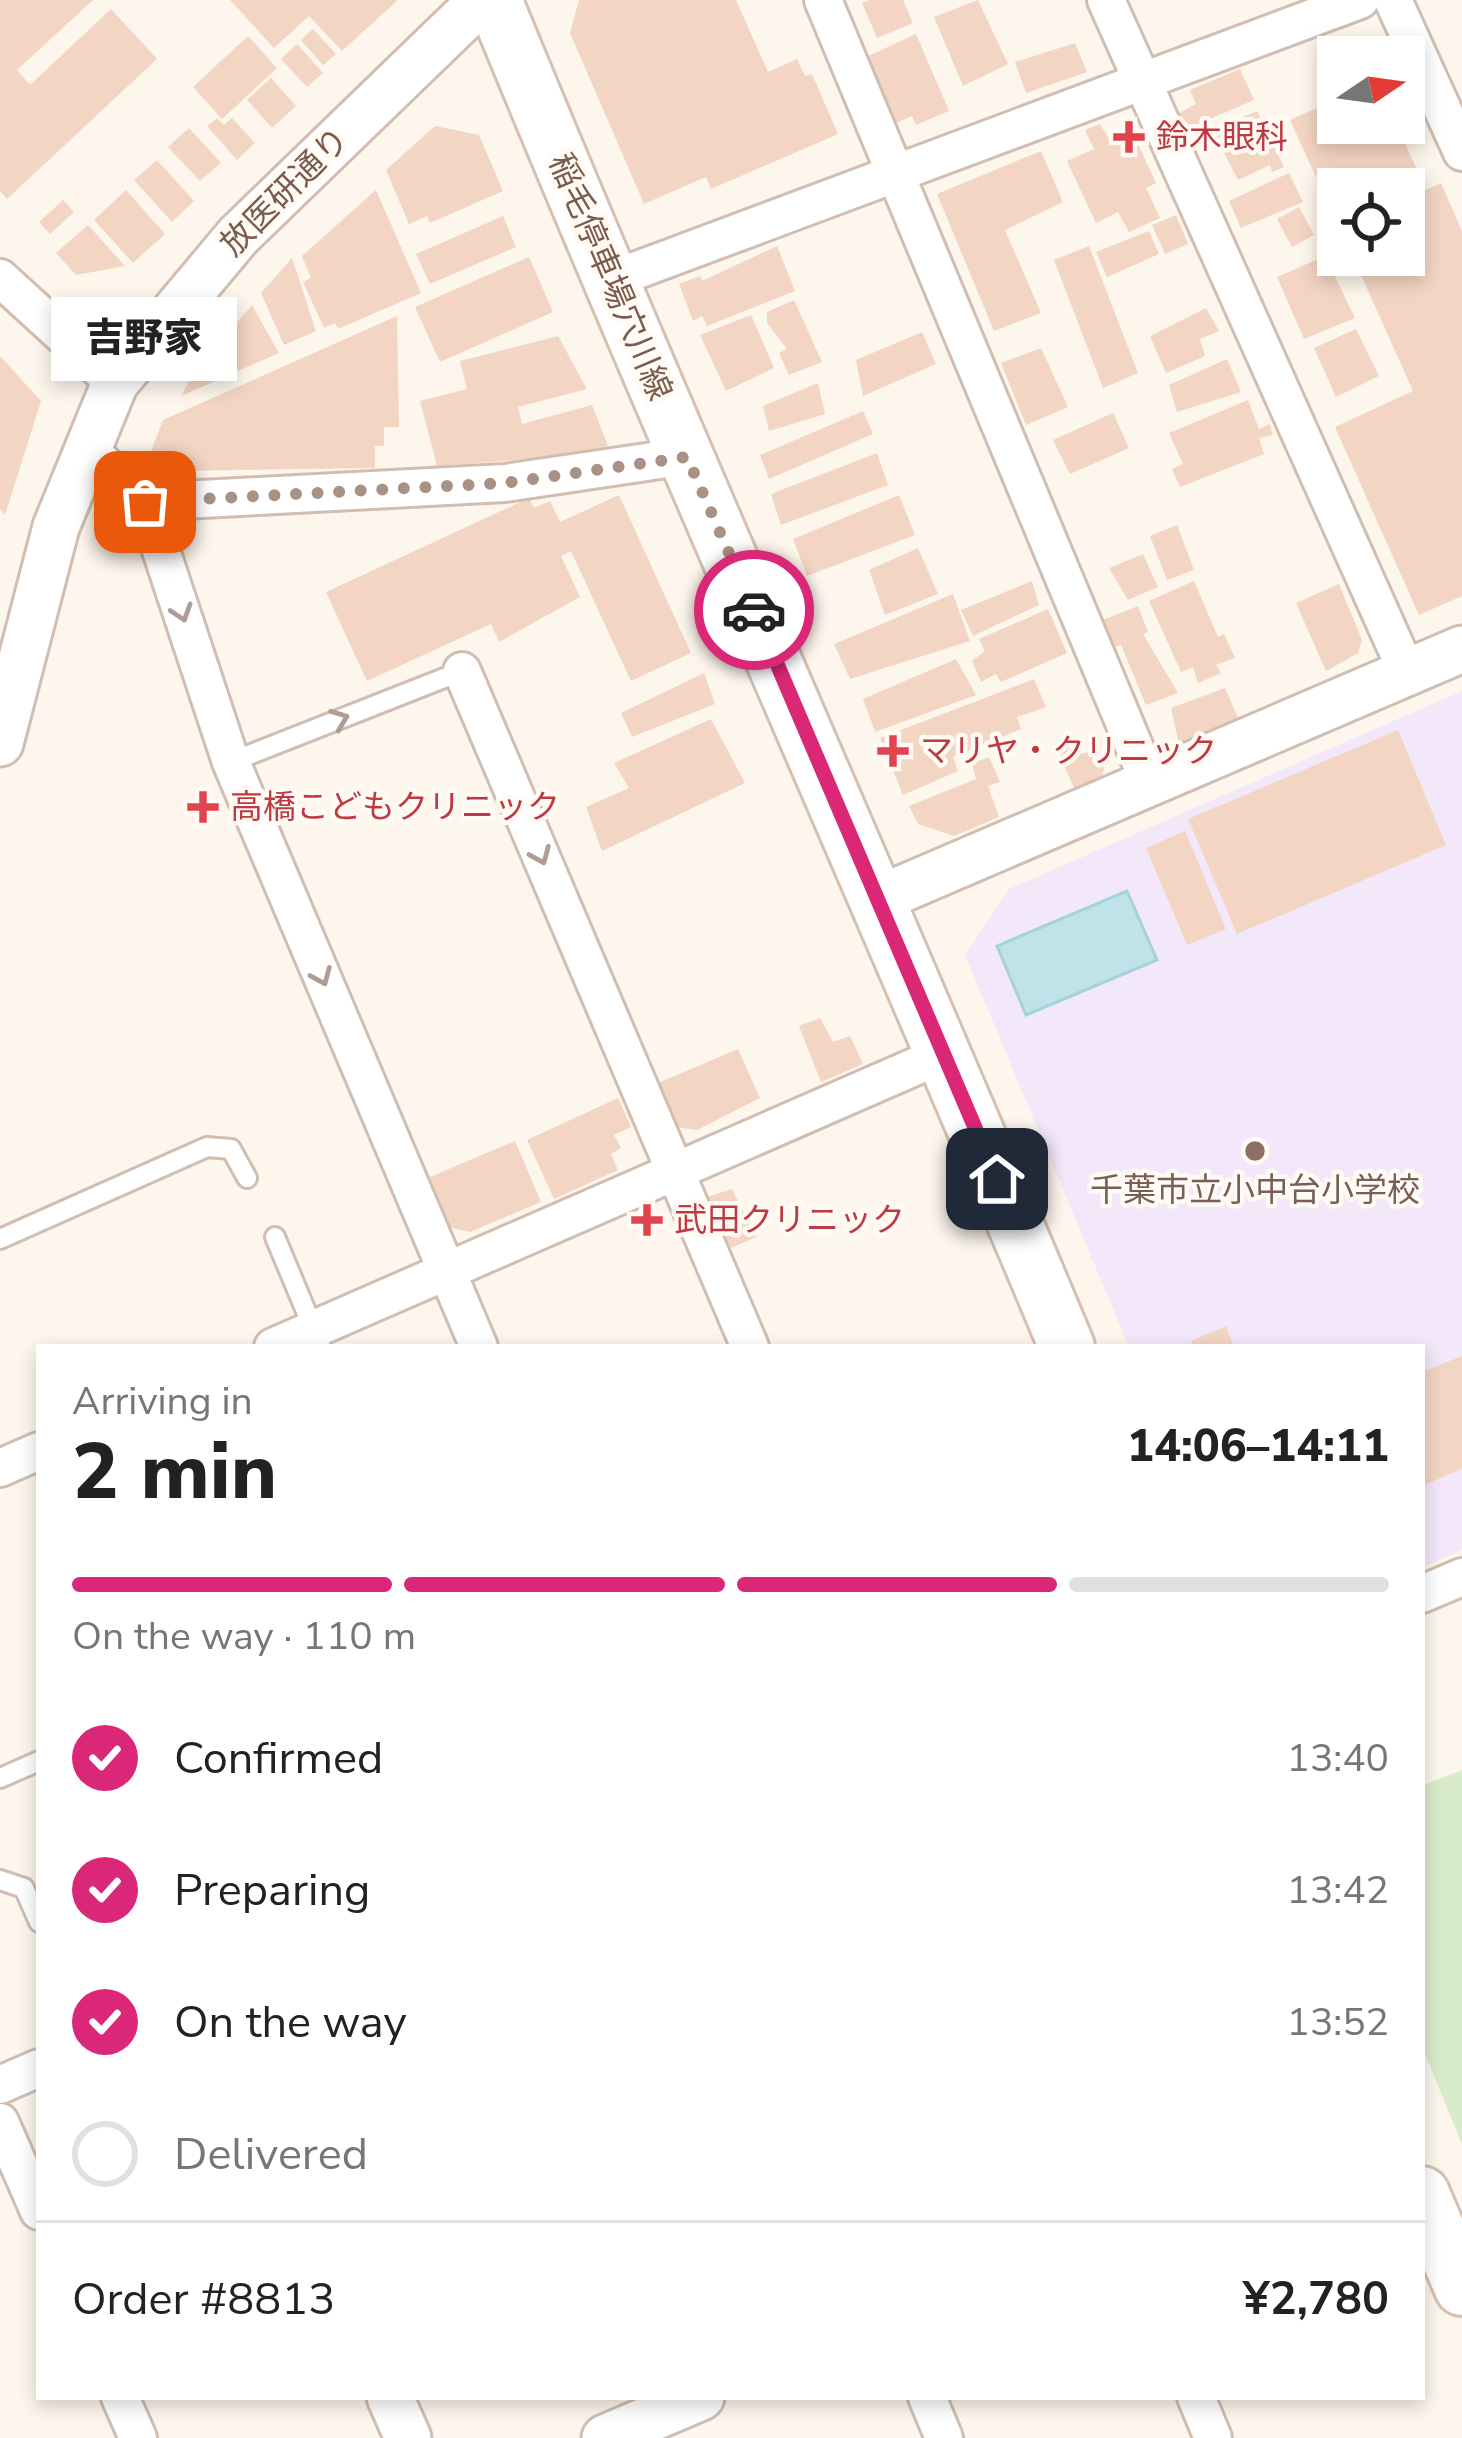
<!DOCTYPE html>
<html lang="en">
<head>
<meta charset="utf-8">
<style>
	:root { --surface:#fff; --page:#f6f6f6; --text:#222; --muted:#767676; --line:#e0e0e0; --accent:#db2777 }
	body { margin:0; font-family:"Nunito Sans","Noto Sans JP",sans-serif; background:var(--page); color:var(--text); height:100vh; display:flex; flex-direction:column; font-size:45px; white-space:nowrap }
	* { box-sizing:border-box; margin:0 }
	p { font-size:39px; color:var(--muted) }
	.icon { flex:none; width:66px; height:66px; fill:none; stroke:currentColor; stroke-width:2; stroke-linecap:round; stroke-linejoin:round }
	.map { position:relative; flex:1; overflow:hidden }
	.panel { position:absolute; left:36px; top:1344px; width:1389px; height:1056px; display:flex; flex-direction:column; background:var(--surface); border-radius:0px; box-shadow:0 6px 18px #0003 }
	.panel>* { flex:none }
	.needle { width:78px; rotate:77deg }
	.buttons { position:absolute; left:1317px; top:36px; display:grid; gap:24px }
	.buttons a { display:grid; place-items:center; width:108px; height:108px; border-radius:0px; background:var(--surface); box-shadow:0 6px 18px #0003; font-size:60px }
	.pin { position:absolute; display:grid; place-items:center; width:102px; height:102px; color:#fff; margin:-51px; border-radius:24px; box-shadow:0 6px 18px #0006 }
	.courier { position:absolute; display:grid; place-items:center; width:120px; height:120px; margin:-60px; border:9px solid #db2777; border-radius:50%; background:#fff; color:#222; box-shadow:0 3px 15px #0007 }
	.bubble { position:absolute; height:84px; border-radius:0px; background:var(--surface); box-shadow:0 6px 18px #0003; font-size:39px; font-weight:800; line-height:84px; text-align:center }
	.head em { font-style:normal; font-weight:800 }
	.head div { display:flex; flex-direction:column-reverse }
	.head { display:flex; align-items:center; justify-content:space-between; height:204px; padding:0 36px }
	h1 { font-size:78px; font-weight:800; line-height:90px }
	.bar { display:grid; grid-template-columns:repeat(4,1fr); gap:18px 12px; align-content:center; height:144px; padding:0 36px }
	.bar i { height:15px; border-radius:9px; background:var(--line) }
	.bar .on { background:var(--accent) }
	.bar p { grid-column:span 4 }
	.line { display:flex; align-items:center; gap:30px; padding:0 36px; border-top:3px solid var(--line) }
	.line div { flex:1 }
	ol { padding:0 36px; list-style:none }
	li { display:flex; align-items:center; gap:36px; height:132px }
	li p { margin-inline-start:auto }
	li .icon { padding:12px; border-radius:50%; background:var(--accent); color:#fff; stroke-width:4 }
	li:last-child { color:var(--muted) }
	li i { width:66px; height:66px; border:6px solid var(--line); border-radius:50% }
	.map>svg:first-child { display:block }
	.education { fill:#f3e8fa }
	.green { fill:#d8ecc9 }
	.water { fill:#bfe3e8; stroke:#a5d3da; stroke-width:3 }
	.building { fill:#f3d5c3 }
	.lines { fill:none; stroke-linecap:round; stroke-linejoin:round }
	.service-casing { stroke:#d1beb0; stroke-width:24 }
	.minor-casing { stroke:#d1beb0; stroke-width:42 }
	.tertiary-casing { stroke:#d1beb0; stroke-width:51 }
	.secondary-casing { stroke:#d6c0b0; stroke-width:60 }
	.service { stroke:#fff; stroke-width:18 }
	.minor { stroke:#fff; stroke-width:36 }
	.tertiary { stroke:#fff; stroke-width:45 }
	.secondary { stroke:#fff; stroke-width:54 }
	.oneway { stroke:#af9d94 }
	.done { stroke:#a89285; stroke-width:12; stroke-dasharray:0 21.6 }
	.route { stroke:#db2777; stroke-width:15 }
	.health-dot { fill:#e0444e; stroke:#fffaf3; stroke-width:4.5 }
	.education-dot { fill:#8d6e63; stroke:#fffaf3; stroke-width:4.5 }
	.labels { text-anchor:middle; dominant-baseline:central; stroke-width:9; stroke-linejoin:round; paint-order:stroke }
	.health-label { font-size:33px; fill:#be3a42; stroke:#fffaf3; text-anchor:start }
	.street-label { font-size:33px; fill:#7a5c4d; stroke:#fffaf3 }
	.education-label { font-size:33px; fill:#785e54; stroke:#fffaf3 }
</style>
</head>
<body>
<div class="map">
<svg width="1462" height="2438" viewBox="0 0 1462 2438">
	<rect width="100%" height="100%" fill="#fdf6ec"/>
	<polygon class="education" points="1462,691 1462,1550 1422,1567 1422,1347 1129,1347 965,955 1009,889"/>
	<polygon class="green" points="1462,1770 1462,2144 1422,2047 1422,1786"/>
	<polygon class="water" points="1127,891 1157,960 1026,1015 997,946"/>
	<g class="building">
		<polygon points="0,0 93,0 17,70 30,85 111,9 157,59 7,199 0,191"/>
		<polygon points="230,0 398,0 342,51 309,16 274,48"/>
		<polygon points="579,0 736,0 768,72 797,59 805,76 812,74 838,134 711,189 706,177 644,204 570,33"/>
		<polygon points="869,0 903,0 913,23 877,38 862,3"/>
		<polygon points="978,0 1008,64 963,86 934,17"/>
		<polygon points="313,29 336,54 323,65 301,40"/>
		<polygon points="916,34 949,111 916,125 912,116 894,124 866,57"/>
		<polygon points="248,36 277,68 222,119 193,87"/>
		<polygon points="1075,43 1087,72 1026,93 1015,62"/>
		<polygon points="297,44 323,73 307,87 281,59"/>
		<polygon points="1240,69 1254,100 1184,130 1176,115 1196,104 1190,90"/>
		<polygon points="271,78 296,106 272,128 247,100"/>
		<polygon points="1338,98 1338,123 1396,123 1426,190 1441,183 1462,231 1462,596 1419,615 1335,427 1413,391 1352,255 1404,255 1404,189 1338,189 1338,225 1290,120"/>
		<polygon points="1257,111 1284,167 1272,172 1270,165 1238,180 1212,130"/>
		<polygon points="217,118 224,125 232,118 255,143 237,160 207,126"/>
		<polygon points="1100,124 1109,139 1131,129 1156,183 1146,188 1160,218 1129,232 1118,212 1096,223 1067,161 1094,149 1085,130"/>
		<polygon points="435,126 479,135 503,191 430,223 427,216 409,224 386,170"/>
		<polygon points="189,128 221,163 200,181 168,147"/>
		<polygon points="1041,151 1063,202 1005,230 1041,313 994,331 937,194"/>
		<polygon points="157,160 194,201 172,222 134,180"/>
		<polygon points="1289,173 1303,202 1241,228 1229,201"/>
		<polygon points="126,190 165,234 133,263 94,220"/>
		<polygon points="376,190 421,293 338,329 335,323 324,328 303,282 311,278 302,256"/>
		<polygon points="63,200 74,212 50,234 39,222"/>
		<polygon points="1299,207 1314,235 1292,247 1277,219"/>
		<polygon points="1176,215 1188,244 1165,254 1152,225"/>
		<polygon points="503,216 516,247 430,284 416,254"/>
		<polygon points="88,225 125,266 76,275 56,253"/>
		<polygon points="1149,231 1159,254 1107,277 1096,252"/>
		<polygon points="777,246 795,291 707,326 702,316 693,321 679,284 700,276 702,281"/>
		<polygon points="1089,246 1138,373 1103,388 1054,260"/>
		<polygon points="1325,256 1355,318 1304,339 1277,277"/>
		<polygon points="529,257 553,312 440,362 415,307"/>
		<polygon points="292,258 316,331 284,345 261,293"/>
		<polygon points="794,300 822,362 789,375 779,353 787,349 767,323 767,312"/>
		<polygon points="252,305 279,353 181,396 193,374"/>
		<polygon points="1206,308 1219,331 1200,339 1205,356 1166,373 1150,336"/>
		<polygon points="751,315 774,368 726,391 700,335"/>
		<polygon points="397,316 399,427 384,427 384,446 375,446 375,468 172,471 151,451 163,420"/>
		<polygon points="1356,329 1379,376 1336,397 1314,348"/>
		<polygon points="922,332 936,364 863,396 856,360"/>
		<polygon points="558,336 587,389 518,407 522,424 592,405 608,446 541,458 437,466 420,401 467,389 460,361"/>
		<polygon points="1041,348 1068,407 1026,425 1001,363"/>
		<polygon points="0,356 41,401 5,515 0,509"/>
		<polygon points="1227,359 1241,392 1177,412 1169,385"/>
		<polygon points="818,383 825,414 769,431 763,406"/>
		<polygon points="1248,400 1259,429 1270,424 1273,435 1259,438 1264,454 1180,487 1172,469 1183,464 1169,433"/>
		<polygon points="863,411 873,434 769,479 760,455"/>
		<polygon points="1113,413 1129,448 1070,474 1053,440"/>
		<polygon points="877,453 888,485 781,525 771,494"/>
		<polygon points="619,495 691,653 631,681 571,551 561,556 580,597 499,642 491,624 367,681 326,592 529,498 534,508 550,501 560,522"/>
		<polygon points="899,495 915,535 807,576 793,539"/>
		<polygon points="1177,525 1194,570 1167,580 1150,536"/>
		<polygon points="918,548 938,594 885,615 869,570"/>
		<polygon points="1143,554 1158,587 1128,600 1109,568"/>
		<polygon points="1032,581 1039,605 973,636 961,610"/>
		<polygon points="1194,581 1218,637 1224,634 1235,658 1216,665 1221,673 1198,683 1193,667 1181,672 1149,601"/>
		<polygon points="1339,584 1362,640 1358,653 1326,671 1296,603"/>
		<polygon points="953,594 970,641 850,679 834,644"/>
		<polygon points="1138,606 1148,632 1143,634 1178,693 1146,705 1121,645 1114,647 1103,620"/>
		<polygon points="1048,609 1067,653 1001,682 996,674 981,682 972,661 985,651 979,639"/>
		<polygon points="956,659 976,695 875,732 863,699"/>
		<polygon points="704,673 715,704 632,737 621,713"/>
		<polygon points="1034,679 1046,707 1017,717 1021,729 953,757 958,771 903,795 880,738"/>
		<polygon points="1225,688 1239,720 1179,744 1171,708"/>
		<polygon points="711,719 745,783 602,851 586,807 629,788 614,763"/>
		<polygon points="1398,730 1446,845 1237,934 1188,819"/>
		<polygon points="1071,737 1080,754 1099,749 1104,769 1100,782 1075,790 1056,747"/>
		<polygon points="989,757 1000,782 988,786 999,817 954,836 918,824 909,806 976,779 972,764"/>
		<polygon points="1185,831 1226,929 1187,945 1146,848"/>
		<polygon points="820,1018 833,1042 850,1036 863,1064 821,1082 799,1026"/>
		<polygon points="738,1049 760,1098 697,1130 675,1127 658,1083"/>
		<polygon points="618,1098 631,1127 614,1135 621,1148 611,1154 618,1170 554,1199 527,1140"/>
		<polygon points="515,1141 541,1202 470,1232 447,1227 430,1177"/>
		<polygon points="732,1189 756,1237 731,1248 707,1197"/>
		<polygon points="1226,1326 1234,1347 1194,1347 1191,1341"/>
		<polygon points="1462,1356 1462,1469 1422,1486 1422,1372"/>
	</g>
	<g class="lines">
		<defs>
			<g id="service">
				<polyline points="231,762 462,671"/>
				<polyline points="275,1237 321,1347"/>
				<polyline points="0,1239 207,1147 231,1149 247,1178"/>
				<polyline points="0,1778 39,1761"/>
				<polyline points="0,1880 24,1888 39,1922"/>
			</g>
			<g id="minor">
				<polyline points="823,0 1149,782"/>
				<polyline points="1106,0 1407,672"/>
				<polyline points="1393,0 1462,152"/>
				<polyline points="0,278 115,383"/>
				<polyline points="608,281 1360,0"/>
				<polyline points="89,450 145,502 231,762 479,1347"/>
				<polyline points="145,502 505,483 687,456"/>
				<polyline points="462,671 750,1347"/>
				<polyline points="273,1347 944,1054"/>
				<polyline points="0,1468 39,1451"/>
				<polyline points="1422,1594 1462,1577"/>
				<polyline points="0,2085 39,2068"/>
				<polyline points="0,2122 39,2211"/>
				<polyline points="120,2397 138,2438"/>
				<polyline points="927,2397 944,2438"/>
				<polyline points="1196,2397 1213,2438"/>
			</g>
			<g id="tertiary">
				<polyline points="0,743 56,527 115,383 238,236 482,0"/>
				<polyline points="881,898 1462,649"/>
				<polyline points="390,2397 408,2438"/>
				<polyline points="605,2438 701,2397"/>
			</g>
			<g id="secondary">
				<path d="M494,0C679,451 879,897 1067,1347"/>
				<polyline points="1422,2194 1462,2288"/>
			</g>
		</defs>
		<use href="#service" class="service-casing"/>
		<use href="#minor" class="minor-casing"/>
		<use href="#tertiary" class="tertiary-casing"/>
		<use href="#secondary" class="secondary-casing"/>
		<use href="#service" class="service"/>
		<use href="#minor" class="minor"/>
		<use href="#tertiary" class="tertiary"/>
		<use href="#secondary" class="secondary"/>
	</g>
	<defs><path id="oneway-chevron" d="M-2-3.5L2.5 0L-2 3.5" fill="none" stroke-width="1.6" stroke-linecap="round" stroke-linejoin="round" transform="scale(3)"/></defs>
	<g class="oneway">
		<use href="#oneway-chevron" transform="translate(182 613) rotate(72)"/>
		<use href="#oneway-chevron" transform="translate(340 719) rotate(-21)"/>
		<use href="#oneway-chevron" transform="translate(541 856) rotate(67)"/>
		<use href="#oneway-chevron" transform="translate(322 977) rotate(67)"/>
	</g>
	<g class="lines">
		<polyline class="done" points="145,502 505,483 687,457 754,610"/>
		<polyline class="route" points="754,610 997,1179"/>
	</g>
	<g class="health-dot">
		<path d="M1123 119h12v12h12v12h-12v12h-12v-12h-12v-12h12z"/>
		<path d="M887 733h12v12h12v12h-12v12h-12v-12h-12v-12h12z"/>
		<path d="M197 789h12v12h12v12h-12v12h-12v-12h-12v-12h12z"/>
		<path d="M641 1202h12v12h12v12h-12v12h-12v-12h-12v-12h12z"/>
	</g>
	<circle class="education-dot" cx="1255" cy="1151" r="12"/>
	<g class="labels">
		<g class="health-label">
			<text x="1156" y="137">鈴木眼科</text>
			<text x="920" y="751">マリヤ・クリニック</text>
			<text x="230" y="807">高橋こどもクリニック</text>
			<text x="674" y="1220">武田クリニック</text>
		</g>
		<g class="street-label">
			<text transform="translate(285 192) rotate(-45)">放医研通り</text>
			<text transform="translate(610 277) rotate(67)">稲毛停車場穴川線</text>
		</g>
		<g class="education-label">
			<text x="1255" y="1190">千葉市立小中台小学校</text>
		</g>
	</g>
</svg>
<div class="buttons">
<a><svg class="needle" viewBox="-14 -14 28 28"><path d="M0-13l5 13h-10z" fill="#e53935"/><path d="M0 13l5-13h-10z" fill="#767676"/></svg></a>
<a><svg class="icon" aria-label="locate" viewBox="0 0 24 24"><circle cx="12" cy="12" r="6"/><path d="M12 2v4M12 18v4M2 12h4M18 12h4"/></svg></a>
</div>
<div class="pin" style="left:145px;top:502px;background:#ea580c"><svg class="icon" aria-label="bag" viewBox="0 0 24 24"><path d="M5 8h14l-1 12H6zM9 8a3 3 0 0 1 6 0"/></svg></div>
<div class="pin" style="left:997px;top:1179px;background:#1f2937"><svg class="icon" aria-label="home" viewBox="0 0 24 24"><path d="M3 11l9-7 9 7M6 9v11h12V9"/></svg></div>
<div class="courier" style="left:754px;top:610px"><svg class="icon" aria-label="car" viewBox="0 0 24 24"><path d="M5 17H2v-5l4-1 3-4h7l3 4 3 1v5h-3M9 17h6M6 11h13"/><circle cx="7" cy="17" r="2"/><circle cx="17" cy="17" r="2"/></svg></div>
<div class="bubble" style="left:51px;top:297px;width:186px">吉野家</div>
<section class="panel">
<div class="head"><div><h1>2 min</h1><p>Arriving in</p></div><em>14:06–14:11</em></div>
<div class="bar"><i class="on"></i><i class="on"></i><i class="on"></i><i></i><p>On the way · 110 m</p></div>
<ol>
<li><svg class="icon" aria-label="check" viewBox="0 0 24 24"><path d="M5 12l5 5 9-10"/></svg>Confirmed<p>13:40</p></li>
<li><svg class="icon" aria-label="check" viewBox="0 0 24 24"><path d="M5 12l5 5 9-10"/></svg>Preparing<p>13:42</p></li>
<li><svg class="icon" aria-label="check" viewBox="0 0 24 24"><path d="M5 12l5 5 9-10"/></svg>On the way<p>13:52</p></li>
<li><i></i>Delivered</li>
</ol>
<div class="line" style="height:156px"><div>Order #8813</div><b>¥2,780</b></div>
</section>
</div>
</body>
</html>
